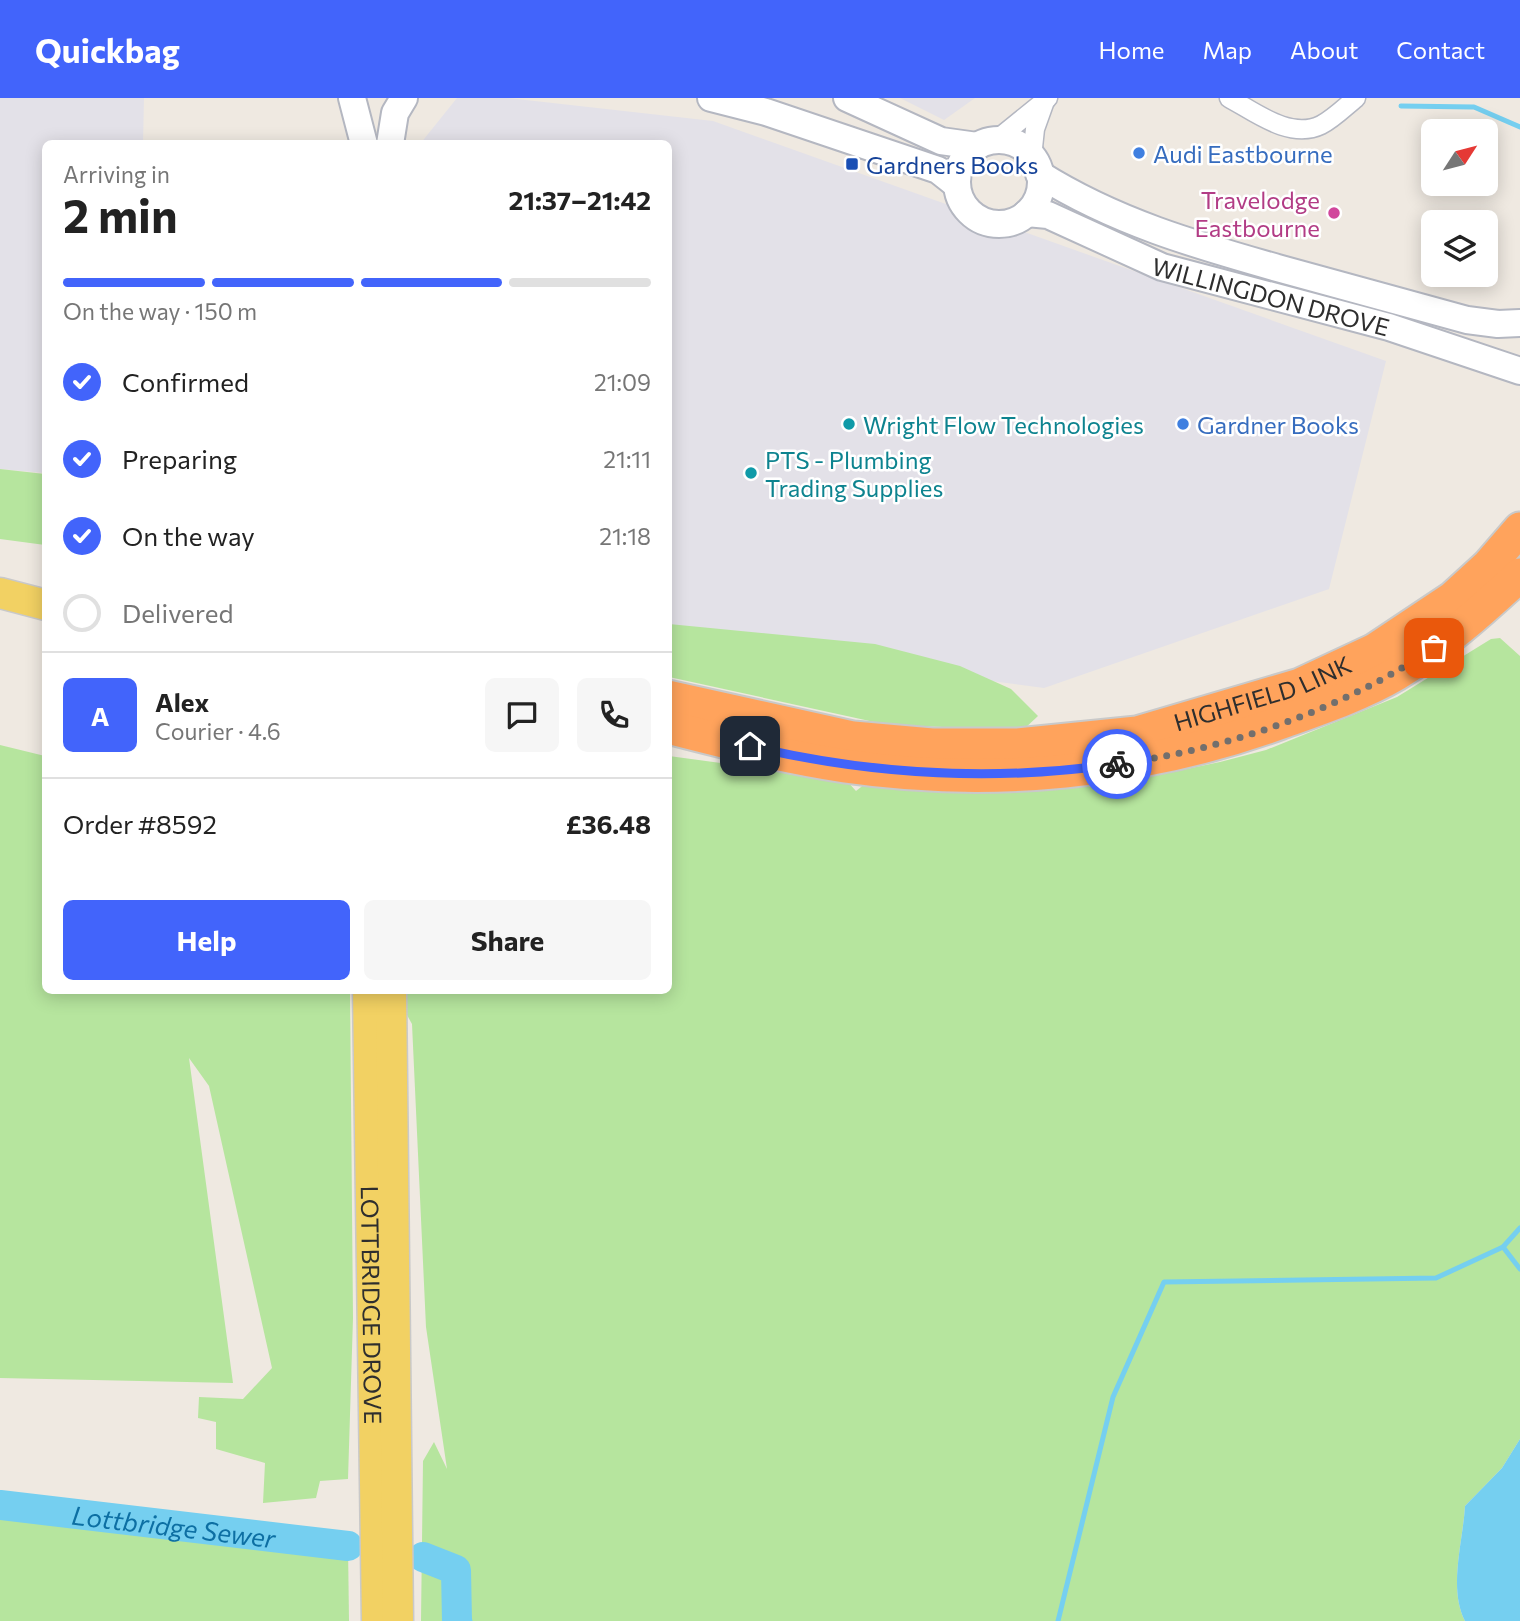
<!DOCTYPE html>
<html lang="en">
<head>
<meta charset="utf-8">
<style>
	:root { --surface:#fff; --page:#f6f6f6; --text:#222; --muted:#767676; --line:#e0e0e0; --accent:#4264fb }
	body { margin:0; font-family:Commissioner,sans-serif; background:var(--page); color:var(--text); height:100vh; display:flex; flex-direction:column; font-size:26px; white-space:nowrap }
	* { box-sizing:border-box; margin:0 }
	p { font-size:23px; color:var(--muted) }
	.icon { flex:none; width:38px; height:38px; fill:none; stroke:currentColor; stroke-width:2; stroke-linecap:round; stroke-linejoin:round }
	.map { position:relative; flex:1; overflow:hidden }
	.details { position:absolute; left:42px; top:42px; width:630px; height:854px; display:flex; flex-direction:column; background:var(--surface); border-radius:10px; box-shadow:0 4px 18px #0003 }
	.details>* { flex:none }
	.needle { width:46px; rotate:54deg }
	.buttons { position:absolute; left:1421px; top:21px; display:grid; gap:14px }
	.buttons a { display:grid; place-items:center; width:77px; height:77px; border-radius:10px; background:var(--surface); box-shadow:0 4px 18px #0003; font-size:35px }
	.pin { position:absolute; display:grid; place-items:center; width:60px; height:60px; color:#fff; margin:-30px; border-radius:14px; box-shadow:0 4px 10px #0006 }
	.courier { position:absolute; display:grid; place-items:center; width:70px; height:70px; margin:-35px; border:5px solid #4264fb; border-radius:50%; background:#fff; color:#222; box-shadow:0 2px 9px #0007 }
	.overview em { font-style:normal; font-weight:700 }
	.overview div { display:flex; flex-direction:column-reverse }
	.overview { display:flex; align-items:center; justify-content:space-between; height:119px; padding:0 21px }
	h1 { font-size:46px; font-weight:700; line-height:52px }
	.bar { display:grid; grid-template-columns:repeat(4,1fr); gap:10px 7px; align-content:center; height:84px; padding:0 21px }
	.bar i { height:9px; border-radius:5px; background:var(--line) }
	.bar .current { background:var(--accent) }
	.bar p { grid-column:span 4 }
	.line { display:flex; align-items:center; gap:18px; padding:0 21px; border-top:2px solid var(--line) }
	.line div { flex:1 }
	.round { display:grid; place-items:center; flex:none; width:74px; height:74px; border-radius:10px; background:var(--page) }
	ol { padding:0 21px; list-style:none }
	li { display:flex; align-items:center; gap:21px; height:77px }
	li p { margin-inline-start:auto }
	li .icon { padding:7px; border-radius:50%; background:var(--accent); color:#fff; stroke-width:4 }
	li:last-child { color:var(--muted) }
	li i { width:38px; height:38px; border:4px solid var(--line); border-radius:50% }
	.action { display:flex; gap:14px; margin-top:auto; padding:14px 21px }
	.action a { flex:1; height:80px; border-radius:10px; background:var(--accent); color:#fff; font-size:28px; font-weight:700; line-height:80px; text-align:center }
	.action a+a { background:var(--page); color:var(--text) }
	header { display:flex; align-items:center; gap:42px; box-sizing:border-box; height:98px; padding:0 35px; background:var(--accent); color:#fff }
	header strong { font-size:33px }
	nav { display:flex; gap:38px; margin-inline-start:auto; font-size:24px }
	.map>svg:first-child { display:block }
	.industrial { fill:#e3e1e8 }
	.green { fill:#b6e59e }
	.water { fill:#75cff0 }
	.lines { fill:none; stroke-linecap:round; stroke-linejoin:round }
	.stream { stroke:#75cff0; stroke-width:5 }
	.river { stroke:#75cff0; stroke-width:30 }
	.street-casing { stroke:#b4b7c1; stroke-width:21 }
	.secondary-casing { stroke:#b4b7c1; stroke-width:30 }
	.primary-casing { stroke:#c9c9c9; stroke-width:33 }
	.highway-casing { stroke:#c9c9c9; stroke-width:37 }
	.street { stroke:#fff; stroke-width:18 }
	.secondary { stroke:#fff; stroke-width:26 }
	.primary { stroke:#f2d163; stroke-width:30 }
	.highway { stroke:#ffa35c; stroke-width:33 }
	.done { stroke:#726f6d; stroke-width:7; stroke-dasharray:0 12.6 }
	.route { stroke:#4264fb; stroke-width:9 }
	.shop-dot { fill:#3f7fe0; stroke:#fff; stroke-width:2.5 }
	.transit-dot { fill:#1a4fb4; stroke:#fff; stroke-width:2.5 }
	.hotel-dot { fill:#d1479c; stroke:#fff; stroke-width:2.5 }
	.culture-dot { fill:#0f9aa8; stroke:#fff; stroke-width:2.5 }
	.labels { text-anchor:middle; dominant-baseline:central; stroke-width:5; stroke-linejoin:round; paint-order:stroke }
	.shop-label { font-size:24px; fill:#366cbe; stroke:#fff; text-anchor:start }
	.transit-label { font-size:24px; fill:#164399; stroke:#fff; text-anchor:start }
	.hotel-label { font-size:24px; fill:#b23c85; stroke:#fff; text-anchor:end }
	.street-label { font-size:24px; fill:#2e2e2e; stroke:#fff }
	.culture-label { font-size:24px; fill:#0d838f; stroke:#fff; text-anchor:start }
	.water-label { font-size:26px; font-style:italic; fill:#0d6fa3; stroke:#fff }
</style>
</head>
<body>
<header>
<strong>Quickbag</strong>
<nav><a>Home</a><a>Map</a><a>About</a><a>Contact</a></nav>
</header>
<div class="map">
<svg width="1520" height="1523" viewBox="0 0 1520 1523">
	<rect width="100%" height="100%" fill="#efe9e1"/>
	<g class="industrial">
		<polygon points="0,0 144,0 143,45 46,46 45,375 0,371"/>
		<polygon points="457,0 507,0 713,23 1386,263 1329,491 1044,590 669,541 668,46 420,46"/>
		<polygon points="900,0 975,0 944,22"/>
	</g>
	<g class="green">
		<polygon points="0,371 45,376 45,447 0,441"/>
		<polygon points="669,526 875,546 960,568 1011,591 1038,618 1023,632 888,627 669,579"/>
		<path d="M1500,540L1520,558V1341L1502,1370L1465,1408C1463,1444 1448,1490 1465,1523H421L423,1363L434,1344L447,1371L426,1229L412,926L403,910L402,893L668,892L669,658L846,682L856,693L866,685L972,694L1105,688L1220,664L1266,652L1397,599L1491,541Z"/>
		<polygon points="0,647 45,658 46,892 199,892 207,896 350,893 353,1220 348,1381 320,1383 316,1400 263,1405 265,1365 216,1351 216,1324 198,1320 199,1299 243,1301 272,1270 209,988 189,960 233,1285 0,1280"/>
		<polygon points="0,1407 348,1448 349,1523 0,1523"/>
	</g>
	<path class="water" d="M1520,1341V1523H1465C1448,1490 1463,1444 1465,1408L1502,1370Z"/>
	<g class="lines">
		<g class="stream">
			<polyline points="1401,8 1474,9 1520,29"/>
			<polyline points="1503,1149 1520,1171"/>
			<polyline points="456,1472 470,1523"/>
			<polyline points="1058,1523 1113,1299 1164,1184 1436,1180 1503,1149 1520,1130"/>
		</g>
		<g class="river">
			<path id="s1" d="M0,1407L348,1448"/>
			<polyline points="423,1459 456,1472 457,1523"/>
		</g>
		<defs>
			<g id="street">
				<path d="M1229,0C1255,14 1290,42 1321,27C1333,21 1345,9 1356,0"/>
				<polyline points="995,43 1048,0"/>
				<polyline points="1032,59 1035,31 1045,3"/>
			</g>
			<g id="secondary">
				<polyline points="352,0 364,46"/>
				<polyline points="711,0 766,14 938,72 957,87"/>
				<polyline points="847,0 941,43 977,48"/>
				<circle cx="999" cy="84" r="42"/>
				<polyline points="390,46 395,15 404,0"/>
				<path d="M1039,76C1115,124 1196,147 1281,171C1343,188 1405,205 1467,222L1498,226L1520,225"/>
				<path id="s2" d="M1027,115L1048,117L1162,169L1389,229L1520,273"/>
			</g>
			<g id="primary">
				<polyline points="0,495 46,507"/>
				<path id="s3" d="M368,892L377,1523"/>
				<polyline points="391,892 398,1523"/>
			</g>
			<g id="highway">
				<path id="s4" d="M668,599L853,640L932,647H1018L1137,635L1300,587L1375,552L1453,500L1488,468L1520,431"/>
				<path d="M668,629C726,644 785,659 845,668C990,689 1141,675 1279,625C1318,611 1360,597 1396,576C1442,548 1481,513 1520,477"/>
			</g>
		</defs>
		<use href="#street" class="street-casing"/>
		<use href="#secondary" class="secondary-casing"/>
		<use href="#primary" class="primary-casing"/>
		<use href="#highway" class="highway-casing"/>
		<use href="#street" class="street"/>
		<use href="#secondary" class="secondary"/>
		<use href="#primary" class="primary"/>
		<use href="#highway" class="highway"/>
	</g>
	<g class="lines">
		<path class="done" d="M1117,666C1228,651 1341,612 1434,550"/>
		<path class="route" d="M750,648C872,677 993,684 1117,666"/>
	</g>
	<g class="shop-dot">
		<circle cx="1139" cy="55" r="7"/>
		<circle cx="1183" cy="326" r="7"/>
	</g>
	<rect class="transit-dot" x="845" y="59" width="14" height="14" rx="3.5"/>
	<circle class="hotel-dot" cx="1334" cy="115" r="7"/>
	<g class="culture-dot">
		<circle cx="849" cy="326" r="7"/>
		<circle cx="751" cy="375" r="7"/>
	</g>
	<g class="labels">
		<g class="shop-label">
			<text x="1153" y="55">Audi Eastbourne</text>
			<text x="1197" y="326">Gardner Books</text>
		</g>
		<g class="transit-label">
			<text x="866" y="66">Gardners Books</text>
		</g>
		<g class="hotel-label">
			<text x="1320" y="101">Travelodge<tspan x="1320" dy="28">Eastbourne</tspan></text>
		</g>
		<g class="street-label">
			<text stroke="none"><textPath href="#s2" startOffset="259">WILLINGDON DROVE</textPath></text>
			<text stroke="none"><textPath href="#s4" startOffset="606">HIGHFIELD LINK</textPath></text>
			<text stroke="none"><textPath href="#s3" startOffset="315">LOTTBRIDGE DROVE</textPath></text>
		</g>
		<g class="culture-label">
			<text x="863" y="326">Wright Flow Technologies</text>
			<text x="765" y="361">PTS - Plumbing<tspan x="765" dy="28">Trading Supplies</tspan></text>
		</g>
		<g class="water-label">
			<text stroke="none"><textPath href="#s1" startOffset="175">Lottbridge Sewer</textPath></text>
		</g>
	</g>
</svg>
<div class="buttons">
<a><svg class="needle" viewBox="-14 -14 28 28"><path d="M0-13l5 13h-10z" fill="#e53935"/><path d="M0 13l5-13h-10z" fill="#767676"/></svg></a>
<a><svg class="icon" aria-label="layers" viewBox="0 0 24 24"><path d="M12 4l9 5-9 5-9-5zM3 14l9 5 9-5"/></svg></a>
</div>
<div class="pin" style="left:1434px;top:550px;background:#ea580c"><svg class="icon" aria-label="bag" viewBox="0 0 24 24"><path d="M5 8h14l-1 12H6zM9 8a3 3 0 0 1 6 0"/></svg></div>
<div class="pin" style="left:750px;top:648px;background:#1f2937"><svg class="icon" aria-label="home" viewBox="0 0 24 24"><path d="M3 11l9-7 9 7M6 9v11h12V9"/></svg></div>
<div class="courier" style="left:1117px;top:666px"><svg class="icon" aria-label="bike" viewBox="0 0 24 24"><circle cx="6" cy="16" r="4"/><circle cx="18" cy="16" r="4"/><path d="M6 16l4-8h5l3 8M10 8l3 8H6M13 5h3"/></svg></div>
<section class="details">
<div class="overview"><div><h1>2 min</h1><p>Arriving in</p></div><em>21:37–21:42</em></div>
<div class="bar"><i class="current"></i><i class="current"></i><i class="current"></i><i></i><p>On the way · 150 m</p></div>
<ol>
<li><svg class="icon" aria-label="check" viewBox="0 0 24 24"><path d="M5 12l5 5 9-10"/></svg>Confirmed<p>21:09</p></li>
<li><svg class="icon" aria-label="check" viewBox="0 0 24 24"><path d="M5 12l5 5 9-10"/></svg>Preparing<p>21:11</p></li>
<li><svg class="icon" aria-label="check" viewBox="0 0 24 24"><path d="M5 12l5 5 9-10"/></svg>On the way<p>21:18</p></li>
<li><i></i>Delivered</li>
</ol>
<div class="line" style="height:126px"><b class="round" style="background:var(--accent);color:#fff">A</b><div><b>Alex</b><p>Courier · 4.6</p></div><a class="round"><svg class="icon" aria-label="chat" viewBox="0 0 24 24"><path d="M4 5h16v11H9l-5 4z"/></svg></a><a class="round"><svg class="icon" aria-label="phone" viewBox="0 0 24 24"><path d="M5 4h4l2 5-3 2q2 4 5 5l2-3 5 2v4C11 20 4 13 5 4z"/></svg></a></div>
<div class="line" style="height:91px"><div>Order #8592</div><b>£36.48</b></div>
<div class="action"><a>Help</a><a>Share</a></div>
</section>
</div>
</body>
</html>
